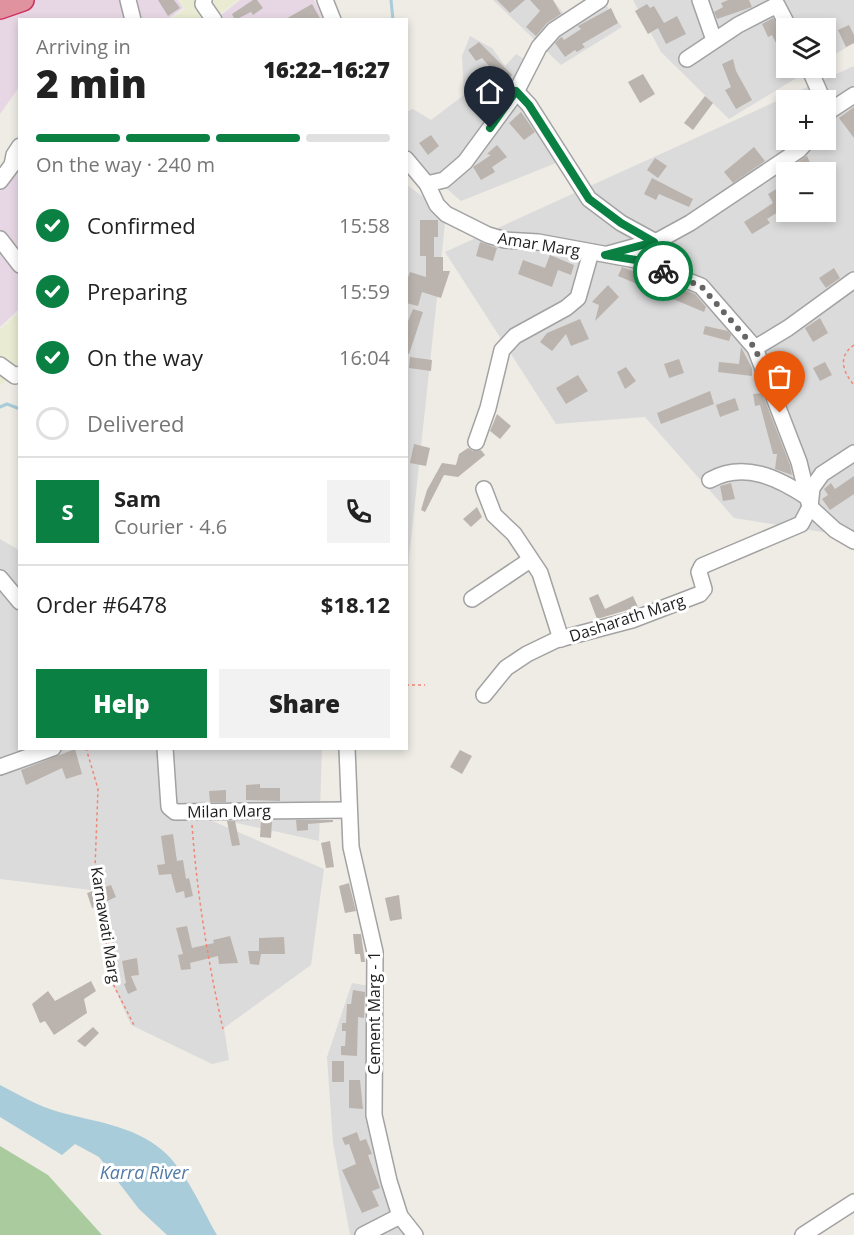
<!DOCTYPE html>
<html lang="en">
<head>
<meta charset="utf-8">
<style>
	:root { --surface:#fff; --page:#f2f2f2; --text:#222; --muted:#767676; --line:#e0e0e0; --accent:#0b8043 }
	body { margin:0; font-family:"Open Sans",sans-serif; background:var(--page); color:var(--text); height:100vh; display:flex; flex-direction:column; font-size:22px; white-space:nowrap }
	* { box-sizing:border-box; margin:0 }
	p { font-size:20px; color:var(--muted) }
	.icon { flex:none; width:33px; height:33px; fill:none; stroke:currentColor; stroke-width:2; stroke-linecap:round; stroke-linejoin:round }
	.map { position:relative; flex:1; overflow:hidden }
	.drawer { position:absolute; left:18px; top:18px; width:390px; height:732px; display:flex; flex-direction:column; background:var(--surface); border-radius:0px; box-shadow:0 3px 9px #0003 }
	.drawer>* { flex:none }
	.tools { position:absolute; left:776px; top:18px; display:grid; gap:12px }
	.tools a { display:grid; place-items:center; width:60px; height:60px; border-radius:0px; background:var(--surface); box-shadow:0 3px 9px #0003; font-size:30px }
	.pin { position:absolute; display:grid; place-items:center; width:51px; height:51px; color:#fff; margin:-62px -26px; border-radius:50% 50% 50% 0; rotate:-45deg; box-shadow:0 0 6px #0007 }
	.pin .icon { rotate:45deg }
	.courier { position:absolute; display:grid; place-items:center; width:60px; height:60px; margin:-30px; border:4px solid #0b8043; border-radius:50%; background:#fff; color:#222; box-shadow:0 2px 8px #0007 }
	.overview em { font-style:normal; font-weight:800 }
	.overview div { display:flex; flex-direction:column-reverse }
	.overview { display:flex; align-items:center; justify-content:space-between; height:102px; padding:0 18px }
	h1 { font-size:39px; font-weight:800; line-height:45px }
	.bar { display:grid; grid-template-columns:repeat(4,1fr); gap:9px 6px; align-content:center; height:72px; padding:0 18px }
	.bar i { height:8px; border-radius:4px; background:var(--line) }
	.bar .active { background:var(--accent) }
	.bar p { grid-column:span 4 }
	.line { display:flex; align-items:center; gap:15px; padding:0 18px; border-top:2px solid var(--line) }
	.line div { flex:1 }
	.round { display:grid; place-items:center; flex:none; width:63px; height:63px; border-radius:0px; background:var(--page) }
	ol { padding:0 18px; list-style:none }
	li { display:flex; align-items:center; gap:18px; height:66px }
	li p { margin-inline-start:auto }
	li .icon { padding:6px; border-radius:50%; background:var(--accent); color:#fff; stroke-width:4 }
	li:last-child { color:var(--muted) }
	li i { width:33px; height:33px; border:3px solid var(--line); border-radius:50% }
	.cta { display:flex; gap:12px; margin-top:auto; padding:12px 18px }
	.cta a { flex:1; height:69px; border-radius:0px; background:var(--accent); color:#fff; font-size:24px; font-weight:800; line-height:69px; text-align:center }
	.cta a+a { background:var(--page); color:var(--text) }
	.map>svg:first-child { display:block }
	.residential { fill:#dcdbdb; fill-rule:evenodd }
	.industrial { fill:#e7d7e4 }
	.farmland { fill:#e9ecd2 }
	.forest { fill:#a9cb9d }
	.water { fill:#a8ccd9 }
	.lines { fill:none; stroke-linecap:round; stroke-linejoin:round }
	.stream { stroke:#a8ccd9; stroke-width:3 }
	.building { fill:#bbb4ae }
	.minor-casing { stroke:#a2a2a2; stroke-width:18 }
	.highway-casing { stroke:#ce3161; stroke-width:24 }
	.path { stroke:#f08675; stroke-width:1.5; stroke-dasharray:3 3; stroke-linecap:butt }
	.minor { stroke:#fff; stroke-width:15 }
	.highway { stroke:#e0929e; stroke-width:21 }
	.done { stroke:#676664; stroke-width:6; stroke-dasharray:0 10.8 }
	.route { stroke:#0b8043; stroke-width:8 }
	.labels { text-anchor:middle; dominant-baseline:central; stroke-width:6; stroke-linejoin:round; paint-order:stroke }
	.street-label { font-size:16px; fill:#1e1e1e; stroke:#fff }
	.water-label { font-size:18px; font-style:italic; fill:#5179a7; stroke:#fff }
</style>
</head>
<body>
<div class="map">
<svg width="854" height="1235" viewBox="0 0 854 1235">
	<rect width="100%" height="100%" fill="#eeece5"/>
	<g class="residential">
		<polygon points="493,0 553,0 572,24 606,5 622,27 561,65"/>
		<polygon points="633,0 854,0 854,43 825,60 825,28 786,28 786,68 813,68 729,119 661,52"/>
		<polygon points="470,36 492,48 505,66 516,54 532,64 523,105 561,161 461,201 407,155 406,112 413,109 431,120 464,95 462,56"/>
		<path d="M854,66V537L734,518L645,417L556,424L445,252ZM786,100H825V140H786ZM786,172H825V212H786Z"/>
		<polygon points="407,185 446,214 407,577"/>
		<polygon points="0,539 19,550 20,748 322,749 319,841 196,814 324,869 311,965 224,1028 229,1060 212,1064 131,1025 112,982 99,891 0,879"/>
		<polygon points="352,983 375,987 374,1115 389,1181 415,1235 350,1235 333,1143 327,1057"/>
	</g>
	<g class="industrial">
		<polygon points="0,0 178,0 183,8 168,19 20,20 19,87 0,114"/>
		<polygon points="240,0 314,0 324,19 215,20"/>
		<polygon points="19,155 19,312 18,310 0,327 0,191 10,179"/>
	</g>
	<g class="farmland">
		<polygon points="179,0 238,0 213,19 170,20 185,9"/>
		<polygon points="19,312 19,374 0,385 0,330"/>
	</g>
	<polygon class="forest" points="0,1146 48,1175 102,1235 0,1235"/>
	<path class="water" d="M0,1085C19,1095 38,1106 59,1112C95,1122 132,1125 162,1150C185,1169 202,1209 217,1235H167L139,1209L99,1157L75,1144L62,1155L0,1117Z"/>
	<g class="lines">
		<g class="stream">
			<polyline points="391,0 393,20"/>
			<polyline points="0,407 7,404 20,409"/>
		</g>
	</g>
	<g class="building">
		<polygon points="158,0 174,0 180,8 168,16"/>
		<polygon points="253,0 257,0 263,8 253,15 251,12 235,20 232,14"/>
		<polygon points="497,0 525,0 510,13"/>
		<polygon points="530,0 553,0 561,14 547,23 536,36 526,27 540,11"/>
		<polygon points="728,0 749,0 752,7 717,19 714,12 723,7 721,3"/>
		<polygon points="312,4 321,20 284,20"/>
		<polygon points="647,4 650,8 654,6 664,23 677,16 686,34 666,44 658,28 648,34 635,11"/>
		<polygon points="611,8 618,23 582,44 585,47 577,52 575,50 565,57 555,43 560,38 562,37 564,40 581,29 578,26"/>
		<polygon points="773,18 786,37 786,63 772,35 768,37 762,24"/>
		<polygon points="849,25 854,35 854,43 846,47 838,30"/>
		<polygon points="479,42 512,75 501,87 505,91 493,107 480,92 497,75 482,58 476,61 468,50"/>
		<polygon points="733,59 736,71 752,100 736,109 725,90 731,87 722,64"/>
		<polygon points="643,74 655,94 640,103 628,82"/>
		<polygon points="705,96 713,103 693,130 684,123"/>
		<polygon points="854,107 854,138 839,118"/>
		<polygon points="521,112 535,132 524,140 509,123"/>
		<polygon points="431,135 439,146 428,155 419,143"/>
		<polygon points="497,145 507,157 492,167 495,172 481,180 473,167 491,155 487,154"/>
		<polygon points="754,147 765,161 733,183 724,172"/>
		<polygon points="807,156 813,169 795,172 792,166"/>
		<polygon points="655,158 667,166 658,178 647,170"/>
		<polygon points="652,178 693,199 689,207 659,194 656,200 644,194"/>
		<polygon points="783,185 786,189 786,207 767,219 770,223 752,234 744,222 773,203 768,194"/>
		<polygon points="420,220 438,220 438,237 434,237 434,257 443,257 443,271 450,271 441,298 422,292 418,306 406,303 406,283 410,272 426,277 426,256 420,256"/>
		<polygon points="480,242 497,248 493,261 476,256"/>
		<polygon points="550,255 574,265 571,275 558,270 552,287 518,274 523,260 545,268"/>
		<polygon points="622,267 695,294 706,307 704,312 618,276"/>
		<polygon points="834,268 840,278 826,288 819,278"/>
		<polygon points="608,285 619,297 595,321 599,305 592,302"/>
		<polygon points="413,309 423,312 409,354 406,353 406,326"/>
		<polygon points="820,318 828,333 813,342 805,328"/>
		<polygon points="580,319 589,339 571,346 566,334 552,351 540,342 547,333"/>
		<polygon points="705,326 728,331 731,335 729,341 703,334"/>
		<polygon points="741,347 752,368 752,376 718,372 719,362 739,364"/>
		<polygon points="410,357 432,360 431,371 409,368"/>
		<polygon points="679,359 684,373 669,378 664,364"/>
		<polygon points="825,362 832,375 820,381 813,368"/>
		<polygon points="626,367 636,381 625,389 617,372"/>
		<polygon points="578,375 588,391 566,404 556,388"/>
		<polygon points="710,391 714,404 661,424 657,413"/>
		<polygon points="762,393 790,465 792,475 775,469 777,454 773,454 760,405 755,406 753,394"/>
		<polygon points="735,398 739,410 720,417 716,405"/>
		<polygon points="497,414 511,426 500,439 490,431"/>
		<polygon points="414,444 430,448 426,466 410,463"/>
		<polygon points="468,448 473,451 481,450 485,455 458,477 444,475 425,512 421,510 427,490 442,463 456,465 459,454"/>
		<polygon points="854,476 854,494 830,510 822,499 828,495 824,489 831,483 835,489"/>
		<polygon points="731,483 735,499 723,501 720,486"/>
		<polygon points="477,507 482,517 471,527 463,519"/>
		<polygon points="598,594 605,609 633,596 638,607 597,619 589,598"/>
		<polygon points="75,749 82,774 66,779 62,768 26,785 21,770"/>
		<polygon points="460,750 472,756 462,774 450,767"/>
		<polygon points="260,784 260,788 280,788 280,801 246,800 246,785"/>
		<polygon points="226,790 226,802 210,802 209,791"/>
		<polygon points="296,820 333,820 333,822 308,824 308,830 297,831"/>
		<polygon points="227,821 235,821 240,845 232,846"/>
		<polygon points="261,821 272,821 271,838 260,837"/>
		<polygon points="173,834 177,861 183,860 186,879 189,878 193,896 185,898 184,891 176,893 171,874 159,875 157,865 165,864 161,836"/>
		<polygon points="330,841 334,867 326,868 321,843"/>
		<polygon points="349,883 356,911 345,913 339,886"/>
		<polygon points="111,885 116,897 92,908 87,893"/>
		<polygon points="399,895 402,919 390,921 385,898"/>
		<polygon points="187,926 192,948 214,943 213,940 230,936 238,963 219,964 218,956 190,963 191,969 181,970 178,955 183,954 176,928"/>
		<polygon points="353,934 361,934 365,962 361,962 360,954 355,954"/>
		<polygon points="284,937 285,954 261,954 259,965 250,964 248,951 259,951 259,938"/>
		<polygon points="137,958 139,975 131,976 137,990 128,994 124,984 126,983 122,961"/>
		<polygon points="91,981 96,991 84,999 87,1013 54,1035 45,1021 40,1023 32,1004 48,991 55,1001"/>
		<polygon points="353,990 365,992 364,1018 358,1017 357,1056 341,1055 341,1046 345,1046 346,1031 342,1031 342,1023 346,1023 347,1004 351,1004"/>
		<polygon points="93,1027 99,1033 85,1047 77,1041"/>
		<rect x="332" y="1061" width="12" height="21"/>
		<polygon points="349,1080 360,1080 363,1109 349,1108"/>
		<polygon points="357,1132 360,1141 366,1139 372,1154 368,1155 380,1188 372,1191 379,1206 362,1213 342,1170 356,1164 349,1144 345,1145 342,1138"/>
	</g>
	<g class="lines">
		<defs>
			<g id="minor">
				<polyline points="128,0 133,20"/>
				<polyline points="204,0 203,4 214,20"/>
				<polyline points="325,0 333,20"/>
				<polyline points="700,0 714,40"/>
				<polyline points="687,59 738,25 777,5 789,28"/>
				<polyline points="809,68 823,100"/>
				<polyline points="516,91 529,105 589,199 621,223 654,241"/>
				<polyline points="825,114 854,95"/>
				<polyline points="406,159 427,184 437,205 446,214 488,235 505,240 538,242 636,260 701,286 755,348 799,462 810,507 835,530 854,541"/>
				<polyline points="0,181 12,165 14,155 20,146"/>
				<polyline points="427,184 444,180 465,162 515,94 539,47 554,30 600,0"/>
				<polyline points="0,239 20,265"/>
				<polyline points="608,254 659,240 690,223 799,150 808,140"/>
				<polyline points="755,348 788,328 854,280"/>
				<polyline points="0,365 15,376 20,374"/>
				<polyline points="476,442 488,408 502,350 515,336 566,308 578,298 591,252"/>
				<path d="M710,480C744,461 778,478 807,497"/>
				<polyline points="484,489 494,515 514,534 540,573 561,639"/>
				<polyline points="0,578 20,602"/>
				<polyline points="472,599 530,560"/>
				<polyline points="484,695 506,668 527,654 556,640 632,620 700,594 704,589 699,572 702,566 801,524 810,507 812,488 822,474 854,453"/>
				<polyline points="165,748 169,807 175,812 349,810"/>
				<polyline points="347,748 351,847 375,952 374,1115 389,1181 400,1216 415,1235"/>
				<polyline points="0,767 53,748"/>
				<polyline points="363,1235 400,1216"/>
				<polyline points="803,1235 854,1202"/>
			</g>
			<polyline id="highway" points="0,8 23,0"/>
		</defs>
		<use href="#minor" class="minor-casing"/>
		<use href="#highway" class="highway-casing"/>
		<g class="path">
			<path d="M854,345C838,356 842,371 854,385"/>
			<polyline points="406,685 425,685"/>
			<polyline points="86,748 98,789 95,868 112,982 135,1027"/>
			<path d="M192,825C197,894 208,962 223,1029"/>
		</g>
		<use href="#minor" class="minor"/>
		<use href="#highway" class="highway"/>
	</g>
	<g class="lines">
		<polyline class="done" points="663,271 701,286 755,348 780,413"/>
		<polyline class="route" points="490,128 516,91 529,105 589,199 621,223 654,242 605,255 636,260 663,271"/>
	</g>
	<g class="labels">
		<g class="street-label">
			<text transform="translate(539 244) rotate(9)">Amar Marg</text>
			<text transform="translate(627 618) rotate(-18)">Dasharath Marg</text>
			<text transform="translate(229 811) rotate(-1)">Milan Marg</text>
			<text transform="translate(106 925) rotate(81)">Karnawati Marg</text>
			<text transform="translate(374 1013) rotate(-90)">Cement Marg - 1</text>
		</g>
		<g class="water-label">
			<text x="144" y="1172">Karra River</text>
		</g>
	</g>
</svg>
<div class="tools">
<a><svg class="icon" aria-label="layers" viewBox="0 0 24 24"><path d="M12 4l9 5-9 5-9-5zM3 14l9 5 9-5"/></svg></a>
<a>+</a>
<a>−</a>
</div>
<div class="pin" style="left:780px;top:413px;background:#ea580c"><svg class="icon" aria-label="bag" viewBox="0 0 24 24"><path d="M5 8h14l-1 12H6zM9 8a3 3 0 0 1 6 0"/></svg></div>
<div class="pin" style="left:490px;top:128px;background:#1f2937"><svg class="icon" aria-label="home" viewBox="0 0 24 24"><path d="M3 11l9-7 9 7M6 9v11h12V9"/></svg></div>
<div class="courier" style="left:663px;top:271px"><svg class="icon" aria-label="bike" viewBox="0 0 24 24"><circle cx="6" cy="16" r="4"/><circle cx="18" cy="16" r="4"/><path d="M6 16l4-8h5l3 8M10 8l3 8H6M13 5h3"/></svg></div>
<section class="drawer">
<div class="overview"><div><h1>2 min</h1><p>Arriving in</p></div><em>16:22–16:27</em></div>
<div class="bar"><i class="active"></i><i class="active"></i><i class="active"></i><i></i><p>On the way · 240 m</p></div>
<ol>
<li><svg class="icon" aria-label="check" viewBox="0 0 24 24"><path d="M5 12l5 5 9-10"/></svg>Confirmed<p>15:58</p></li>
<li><svg class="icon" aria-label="check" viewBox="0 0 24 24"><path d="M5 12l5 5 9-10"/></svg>Preparing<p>15:59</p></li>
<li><svg class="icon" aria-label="check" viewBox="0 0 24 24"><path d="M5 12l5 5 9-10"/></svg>On the way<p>16:04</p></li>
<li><i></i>Delivered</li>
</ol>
<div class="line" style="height:108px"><b class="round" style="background:var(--accent);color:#fff">S</b><div><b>Sam</b><p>Courier · 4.6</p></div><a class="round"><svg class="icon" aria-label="phone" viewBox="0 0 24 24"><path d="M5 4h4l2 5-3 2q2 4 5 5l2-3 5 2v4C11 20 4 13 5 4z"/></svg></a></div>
<div class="line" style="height:78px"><div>Order #6478</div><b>$18.12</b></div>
<div class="cta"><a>Help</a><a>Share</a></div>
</section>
</div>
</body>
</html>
